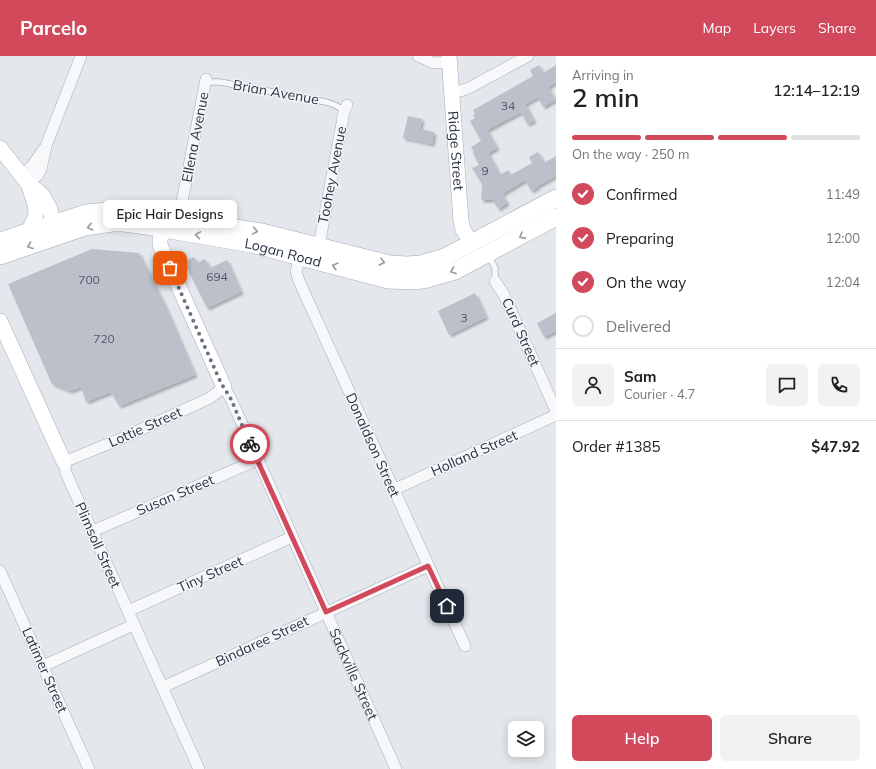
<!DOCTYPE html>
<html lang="en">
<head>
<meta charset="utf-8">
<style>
	:root { --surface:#fff; --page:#f2f2f2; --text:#222; --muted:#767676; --line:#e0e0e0; --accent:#d1495b }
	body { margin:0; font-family:Mulish,sans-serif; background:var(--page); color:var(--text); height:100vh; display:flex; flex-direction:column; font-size:15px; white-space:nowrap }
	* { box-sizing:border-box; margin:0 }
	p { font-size:13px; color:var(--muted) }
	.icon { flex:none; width:22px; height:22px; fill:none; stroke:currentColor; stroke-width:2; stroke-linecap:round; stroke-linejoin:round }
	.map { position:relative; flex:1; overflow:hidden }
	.drawer { display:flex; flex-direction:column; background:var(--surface); width:320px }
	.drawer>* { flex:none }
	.controls { position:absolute; left:508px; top:665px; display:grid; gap:8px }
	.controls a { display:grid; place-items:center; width:36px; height:36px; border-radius:6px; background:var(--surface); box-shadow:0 2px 10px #0003; font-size:20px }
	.pin { position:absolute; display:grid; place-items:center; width:34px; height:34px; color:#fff; margin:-17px; border-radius:8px; box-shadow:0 2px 6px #0006 }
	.courier { position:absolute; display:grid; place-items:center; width:40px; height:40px; margin:-20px; border:3px solid #d1495b; border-radius:50%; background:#fff; color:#222; box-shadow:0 1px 5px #0007 }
	.bubble { position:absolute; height:28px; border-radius:6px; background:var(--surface); box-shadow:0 2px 10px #0003; font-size:13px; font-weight:600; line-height:28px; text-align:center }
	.summary em { font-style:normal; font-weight:600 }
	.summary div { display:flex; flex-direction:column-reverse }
	.summary { display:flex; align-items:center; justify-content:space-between; height:68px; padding:0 16px }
	h1 { font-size:26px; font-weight:600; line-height:30px }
	.bar { display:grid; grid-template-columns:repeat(4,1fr); gap:6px 4px; align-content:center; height:48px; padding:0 16px }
	.bar i { height:5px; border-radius:3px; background:var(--line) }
	.bar .active { background:var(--accent) }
	.bar p { grid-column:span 4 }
	.line { display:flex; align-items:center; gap:10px; padding:0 16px; border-top:1px solid var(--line) }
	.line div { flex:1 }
	.round { display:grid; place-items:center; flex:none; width:42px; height:42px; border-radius:6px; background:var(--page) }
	ol { padding:0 16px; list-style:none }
	li { display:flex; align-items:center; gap:12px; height:44px }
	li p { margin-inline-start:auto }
	li .icon { padding:4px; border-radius:50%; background:var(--accent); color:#fff; stroke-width:4 }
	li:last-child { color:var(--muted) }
	li i { width:22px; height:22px; border:2px solid var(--line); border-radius:50% }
	.cta { display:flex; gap:8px; margin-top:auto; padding:8px 16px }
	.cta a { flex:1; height:46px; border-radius:6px; background:var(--accent); color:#fff; font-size:16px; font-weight:600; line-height:46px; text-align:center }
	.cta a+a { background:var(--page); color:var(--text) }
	header { display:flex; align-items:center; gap:24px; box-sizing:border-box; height:56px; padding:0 20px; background:var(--accent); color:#fff }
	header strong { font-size:19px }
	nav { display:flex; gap:22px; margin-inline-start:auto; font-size:14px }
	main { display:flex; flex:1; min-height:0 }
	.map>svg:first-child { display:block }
	.building { fill:#bbc0ca; filter:url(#shadow) }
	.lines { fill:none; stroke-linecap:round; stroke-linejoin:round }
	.lane-casing { stroke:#a9aeb7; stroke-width:7 }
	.street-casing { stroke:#a9aeb7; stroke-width:12 }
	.secondary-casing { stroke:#a9aeb7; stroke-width:16 }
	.primary-casing { stroke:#a3abb8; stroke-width:18 }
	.lane { stroke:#f7f8fa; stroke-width:5.5 }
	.street { stroke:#f7f8fa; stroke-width:11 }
	.secondary { stroke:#fff; stroke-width:15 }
	.primary { stroke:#fff; stroke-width:17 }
	.oneway { stroke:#959aa2 }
	.done { stroke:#6c737f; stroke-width:4; stroke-dasharray:0 7.2 }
	.route { stroke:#d1495b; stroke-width:5 }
	.labels { text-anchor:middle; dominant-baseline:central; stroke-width:3; stroke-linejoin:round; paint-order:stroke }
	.number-label { font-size:12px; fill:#4f5766 }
	.street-label { font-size:14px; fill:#2b3445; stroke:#f4f6f9 }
</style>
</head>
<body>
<header>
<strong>Parcelo</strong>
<nav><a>Map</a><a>Layers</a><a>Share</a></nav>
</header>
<main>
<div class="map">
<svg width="556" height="713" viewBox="0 0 556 713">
	<defs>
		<filter id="shadow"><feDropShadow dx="2.5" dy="2.5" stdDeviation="1" flood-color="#0004"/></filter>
	</defs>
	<rect width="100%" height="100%" fill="#e4e7ec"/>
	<g class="building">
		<polygon points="539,9 543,17 556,9 556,26 548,31 555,44 543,51 538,41 525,48 534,65 527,68 521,56 487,74 497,92 488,97 500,119 508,114 511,119 532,107 529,101 538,96 544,107 556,100 556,120 537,130 538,131 531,135 525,124 502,138 507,147 498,153 493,144 481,144 482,128 472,112 479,109 473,97 474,96 471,91 481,85 470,65 475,62 473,60 475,58 473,54 533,20 530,14"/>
		<polygon points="408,60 422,63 420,73 434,76 432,88 403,82"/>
		<polygon points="92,193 139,197 166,252 195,319 119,350 111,336 86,346 81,331 70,335 52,328 8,228"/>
		<polygon points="194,201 197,207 205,203 210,212 227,204 241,236 207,252 184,206"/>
		<polygon points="475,237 486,261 449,279 438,255"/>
		<polygon points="556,257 556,275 544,281 537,267"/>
	</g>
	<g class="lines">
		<defs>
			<g id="lane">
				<polyline points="205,28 211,26 220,26 326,46 335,49 345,55"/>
				<polyline points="488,198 495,212 495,225"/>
			</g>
			<g id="street">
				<polyline points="418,0 434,7 450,6"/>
				<polyline points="452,36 460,35 469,32 528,0"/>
				<polyline points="22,120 32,110 43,94"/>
				<polyline points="28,128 37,120 41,113 46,90 81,0"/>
				<polyline points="176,162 181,151 206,23"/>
				<polyline points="319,190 344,56 347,49"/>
				<polyline points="301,196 296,215 299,225 465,590"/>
				<polyline points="495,225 504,239 556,355"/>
				<polyline points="393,434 556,359"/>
				<polyline points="93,475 257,404"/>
				<polyline points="0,515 89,713"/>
				<polyline points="128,555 292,481"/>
				<polyline points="43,610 133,569"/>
				<polyline points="163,631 428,510"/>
				<path id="s1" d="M199,713L66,417L64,406L120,383L210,342L224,331L231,343L396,713"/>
			</g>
			<g id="secondary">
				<path id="s2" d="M449,0L461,165L463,174L472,187"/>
				<polyline points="0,92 29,129 39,136 43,140 50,153 53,167"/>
				<polyline points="166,173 160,182 160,189 224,331"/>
				<path d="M28,176C30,171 34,166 35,161C39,151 31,140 29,129"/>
				<polyline points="0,265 64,406"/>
			</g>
			<g id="primary">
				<polyline points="0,185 86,157 119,154 262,176 390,208 407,209 421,208 445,201 556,142"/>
				<path id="s3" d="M0,200L85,171L112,167H124L147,170L251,188L388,224L415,225L427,223L455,215L556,161"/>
			</g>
		</defs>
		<use href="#lane" class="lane-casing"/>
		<use href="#street" class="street-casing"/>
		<use href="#secondary" class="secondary-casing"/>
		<use href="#primary" class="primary-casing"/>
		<use href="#lane" class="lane"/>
		<use href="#street" class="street"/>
		<use href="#secondary" class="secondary"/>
		<use href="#primary" class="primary"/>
	</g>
	<defs><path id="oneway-chevron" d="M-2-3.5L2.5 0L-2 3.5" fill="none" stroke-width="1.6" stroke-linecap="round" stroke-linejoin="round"/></defs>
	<g class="oneway">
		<use href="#oneway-chevron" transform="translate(90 171) rotate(167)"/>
		<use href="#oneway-chevron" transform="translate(255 175) rotate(10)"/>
		<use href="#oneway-chevron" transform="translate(198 179) rotate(-171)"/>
		<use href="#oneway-chevron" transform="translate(522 180) rotate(151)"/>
		<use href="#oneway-chevron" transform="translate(30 190) rotate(160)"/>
		<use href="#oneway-chevron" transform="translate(382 206) rotate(14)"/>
		<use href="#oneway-chevron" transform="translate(335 210) rotate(-165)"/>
		<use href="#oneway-chevron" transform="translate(453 215) rotate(160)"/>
	</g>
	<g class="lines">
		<polyline class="done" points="170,212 208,298 221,327 231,343 250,388"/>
		<polyline class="route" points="250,388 326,556 428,510 447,550"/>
	</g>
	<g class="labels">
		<g class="number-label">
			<text x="508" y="49">34</text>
			<text x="485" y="114">9</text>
			<text x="217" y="220">694</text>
			<text x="89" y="223">700</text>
			<text x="464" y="261">3</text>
			<text x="104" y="282">720</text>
		</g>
		<g class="street-label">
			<text transform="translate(276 36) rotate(10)">Brian Avenue</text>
			<text transform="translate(195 81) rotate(-79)">Ellena Avenue</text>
			<text stroke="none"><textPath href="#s2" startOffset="95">Ridge Street</textPath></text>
			<text transform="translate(332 119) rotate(-79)">Toohey Avenue</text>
			<text stroke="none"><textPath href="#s3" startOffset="291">Logan Road</textPath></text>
			<text transform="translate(521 276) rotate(66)">Curd Street</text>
			<text transform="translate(145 371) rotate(-24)">Lottie Street</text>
			<text transform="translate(373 389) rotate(66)">Donaldson Street</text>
			<text transform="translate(474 397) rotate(-24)">Holland Street</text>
			<text transform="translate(175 439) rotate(-23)">Susan Street</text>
			<text transform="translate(98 489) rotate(66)">Plimsoll Street</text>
			<text transform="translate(210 518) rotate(-24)">Tiny Street</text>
			<text transform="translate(262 585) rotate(-25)">Bindaree Street</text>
			<text transform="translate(45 614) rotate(66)">Latimer Street</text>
			<text stroke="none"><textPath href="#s1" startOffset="828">Sackville Street</textPath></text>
		</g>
	</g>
</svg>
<div class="controls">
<a><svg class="icon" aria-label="layers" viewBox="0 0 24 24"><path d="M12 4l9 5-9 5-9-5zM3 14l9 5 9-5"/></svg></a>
</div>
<div class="pin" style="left:170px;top:212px;background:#ea580c"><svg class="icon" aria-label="bag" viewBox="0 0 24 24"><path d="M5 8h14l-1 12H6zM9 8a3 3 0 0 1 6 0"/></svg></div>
<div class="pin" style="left:447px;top:550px;background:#1f2937"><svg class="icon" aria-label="home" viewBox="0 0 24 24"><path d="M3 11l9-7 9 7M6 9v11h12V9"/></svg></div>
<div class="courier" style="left:250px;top:388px"><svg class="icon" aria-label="bike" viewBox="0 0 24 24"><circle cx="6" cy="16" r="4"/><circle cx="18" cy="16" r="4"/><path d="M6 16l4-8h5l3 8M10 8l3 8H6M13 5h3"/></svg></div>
<div class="bubble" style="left:103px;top:144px;width:134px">Epic Hair Designs</div>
</div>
<section class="drawer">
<div class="summary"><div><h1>2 min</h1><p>Arriving in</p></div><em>12:14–12:19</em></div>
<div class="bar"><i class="active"></i><i class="active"></i><i class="active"></i><i></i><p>On the way · 250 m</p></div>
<ol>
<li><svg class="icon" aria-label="check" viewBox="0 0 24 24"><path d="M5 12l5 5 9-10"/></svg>Confirmed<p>11:49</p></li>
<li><svg class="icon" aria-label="check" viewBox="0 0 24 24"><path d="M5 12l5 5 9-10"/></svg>Preparing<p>12:00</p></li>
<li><svg class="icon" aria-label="check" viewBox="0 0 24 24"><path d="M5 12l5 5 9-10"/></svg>On the way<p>12:04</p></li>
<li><i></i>Delivered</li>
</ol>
<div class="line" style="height:72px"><a class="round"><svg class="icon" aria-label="person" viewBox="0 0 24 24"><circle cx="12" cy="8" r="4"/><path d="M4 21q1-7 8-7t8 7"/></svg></a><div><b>Sam</b><p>Courier · 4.7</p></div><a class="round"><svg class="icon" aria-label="chat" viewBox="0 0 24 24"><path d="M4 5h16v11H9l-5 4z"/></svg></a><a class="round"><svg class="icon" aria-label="phone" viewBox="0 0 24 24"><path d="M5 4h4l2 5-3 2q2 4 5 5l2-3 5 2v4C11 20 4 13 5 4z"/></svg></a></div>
<div class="line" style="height:52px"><div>Order #1385</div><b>$47.92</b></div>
<div class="cta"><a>Help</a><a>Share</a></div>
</section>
</main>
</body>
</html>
